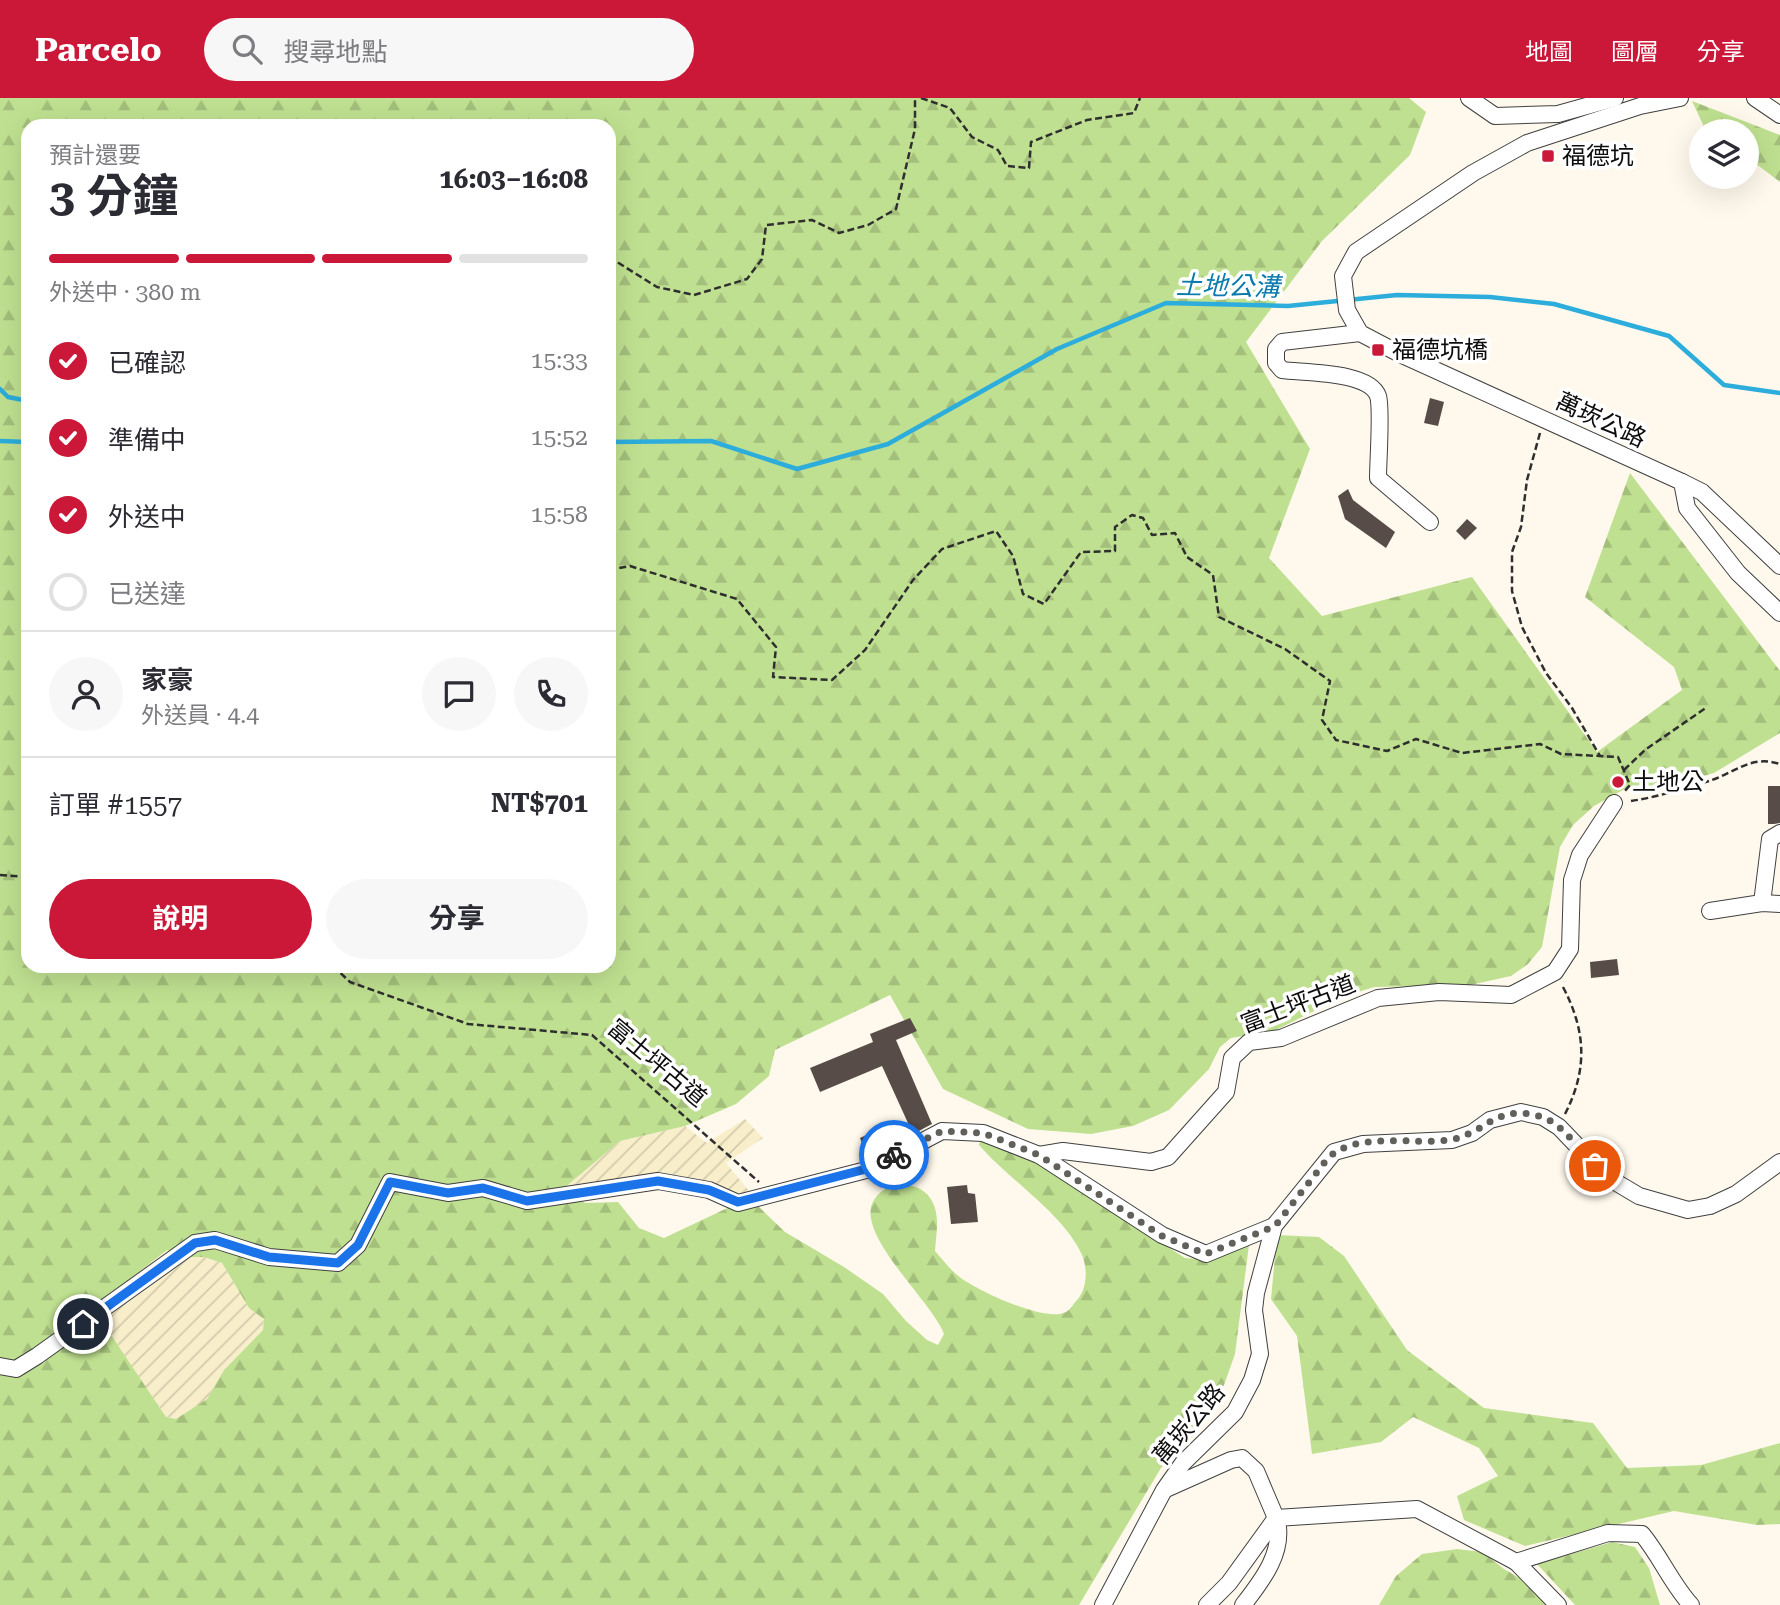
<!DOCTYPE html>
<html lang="zh-TW">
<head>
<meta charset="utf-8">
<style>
	:root { --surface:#fff; --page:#f7f7f7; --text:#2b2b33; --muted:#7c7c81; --line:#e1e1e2; --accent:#cb1738 }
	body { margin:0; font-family:"Roboto Serif","Noto Sans TC",serif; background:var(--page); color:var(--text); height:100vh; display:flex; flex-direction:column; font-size:26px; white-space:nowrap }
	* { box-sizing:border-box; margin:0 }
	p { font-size:23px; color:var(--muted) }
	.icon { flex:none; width:38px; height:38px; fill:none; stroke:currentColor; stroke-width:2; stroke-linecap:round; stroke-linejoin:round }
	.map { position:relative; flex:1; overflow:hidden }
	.details { position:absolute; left:21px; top:21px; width:595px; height:854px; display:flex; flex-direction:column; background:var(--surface); border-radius:21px; box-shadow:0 7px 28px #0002 }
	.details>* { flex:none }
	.controls { position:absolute; left:1689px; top:21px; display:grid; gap:14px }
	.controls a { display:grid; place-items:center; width:70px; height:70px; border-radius:50%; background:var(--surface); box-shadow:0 7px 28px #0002; font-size:35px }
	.pin { position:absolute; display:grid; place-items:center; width:60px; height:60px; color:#fff; margin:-30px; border:4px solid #fff; border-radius:50%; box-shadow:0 2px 7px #0007 }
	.courier { position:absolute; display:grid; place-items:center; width:70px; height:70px; margin:-35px; border:5px solid #1a73e8; border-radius:50%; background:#fff; color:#222; box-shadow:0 2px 9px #0007 }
	.head em { font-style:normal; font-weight:700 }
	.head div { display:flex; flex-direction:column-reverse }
	.head { display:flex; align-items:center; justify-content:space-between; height:119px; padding:0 28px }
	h1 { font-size:46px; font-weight:700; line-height:52px }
	.bar { display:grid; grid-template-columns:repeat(4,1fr); gap:10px 7px; align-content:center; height:84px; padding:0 28px }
	.bar i { height:9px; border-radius:5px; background:var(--line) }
	.bar .active { background:var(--accent) }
	.bar p { grid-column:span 4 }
	.line { display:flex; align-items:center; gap:18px; padding:0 28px; border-top:2px solid var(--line) }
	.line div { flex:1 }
	.round { display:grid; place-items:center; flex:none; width:74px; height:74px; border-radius:37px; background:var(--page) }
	ol { padding:0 28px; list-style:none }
	li { display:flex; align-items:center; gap:21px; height:77px }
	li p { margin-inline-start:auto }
	li .icon { padding:7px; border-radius:50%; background:var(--accent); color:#fff; stroke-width:4 }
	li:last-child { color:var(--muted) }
	li i { width:38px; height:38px; border:4px solid var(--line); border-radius:50% }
	.primary-button { display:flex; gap:14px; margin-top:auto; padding:14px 28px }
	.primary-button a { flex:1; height:80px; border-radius:42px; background:var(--accent); color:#fff; font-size:28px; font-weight:700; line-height:80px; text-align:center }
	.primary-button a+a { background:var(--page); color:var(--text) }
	header { display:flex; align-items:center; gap:42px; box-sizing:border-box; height:98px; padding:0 35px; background:var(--accent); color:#fff }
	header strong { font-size:33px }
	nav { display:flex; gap:38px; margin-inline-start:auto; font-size:24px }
	.search { width:490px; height:63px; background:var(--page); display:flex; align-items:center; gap:18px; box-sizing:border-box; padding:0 24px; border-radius:38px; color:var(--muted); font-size:26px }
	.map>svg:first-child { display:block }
	.farmland { fill:url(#farmland-furrows) }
	.forest { fill:url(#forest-firs); fill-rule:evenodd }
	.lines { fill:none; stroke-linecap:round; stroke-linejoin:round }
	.stream { stroke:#2caddb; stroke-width:4.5 }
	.building { fill:#574c48 }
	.minor-casing { stroke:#404040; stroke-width:18 }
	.path { stroke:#2f2f2f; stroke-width:2.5; stroke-dasharray:7 3.5; stroke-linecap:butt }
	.minor { stroke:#fff; stroke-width:16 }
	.done { stroke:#62605b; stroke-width:7; stroke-dasharray:0 12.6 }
	.route { stroke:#1a73e8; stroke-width:9 }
	.poi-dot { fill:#cb1738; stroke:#fff; stroke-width:2.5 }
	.labels { text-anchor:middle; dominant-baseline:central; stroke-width:7; stroke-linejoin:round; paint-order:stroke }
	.poi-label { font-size:24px; fill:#0d0d0d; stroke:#fff; text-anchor:start }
	.street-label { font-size:24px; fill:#0d0d0d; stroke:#fff }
	.water-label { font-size:26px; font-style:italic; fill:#0a7bac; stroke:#fff }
</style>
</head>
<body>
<header>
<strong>Parcelo</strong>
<div class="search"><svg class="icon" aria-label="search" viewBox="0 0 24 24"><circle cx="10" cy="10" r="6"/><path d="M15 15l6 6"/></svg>搜尋地點</div>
<nav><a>地圖</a><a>圖層</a><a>分享</a></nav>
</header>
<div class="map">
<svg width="1780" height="1507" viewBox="0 0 1780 1507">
	<defs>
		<pattern id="farmland-furrows" width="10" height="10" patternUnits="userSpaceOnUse" patternTransform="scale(1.75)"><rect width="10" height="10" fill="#f8eeca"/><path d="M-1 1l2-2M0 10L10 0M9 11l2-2" fill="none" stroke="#d3cbac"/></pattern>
		<pattern id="forest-firs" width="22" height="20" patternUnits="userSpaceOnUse" patternTransform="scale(1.75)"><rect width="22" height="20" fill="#bfe090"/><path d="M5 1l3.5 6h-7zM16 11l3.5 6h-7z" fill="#a3bf7b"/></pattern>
	</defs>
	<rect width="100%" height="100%" fill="#fff9ed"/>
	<g class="farmland">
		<polygon points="745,1021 763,1040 726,1065 750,1094 735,1098 705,1085 563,1091 620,1043 685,1028 707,1045"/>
		<polygon points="168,1152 185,1159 204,1159 222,1165 249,1210 264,1221 263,1232 224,1272 207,1301 176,1321 166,1319 93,1210"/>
	</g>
	<g class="forest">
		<path d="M0,0H1409L1426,14L1410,57L1322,143L1246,244L1310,351L1269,460L1322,518L1472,479L1597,654L1682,592L1674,569L1585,499L1630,375L1780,573V635L1714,675L1643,696L1630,688L1594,708L1573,727L1560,749L1542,849L1528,866L1511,878L1470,887L1374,889L1342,899L1274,933L1231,940L1220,949L1209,971L1169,1012L1133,1028L1091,1036L1028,1031L943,991L890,897L775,952L769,978L736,1006L685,1028L620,1043L563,1091L585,1105L618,1104L639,1130L664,1140L738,1105L759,1109L785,1134L844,1169L883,1196L906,1223L927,1242L938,1247L944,1236C933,1205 859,1140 872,1106C882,1081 922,1080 933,1105C940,1120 936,1137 935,1153C943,1162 951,1173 961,1180C979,1193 1045,1225 1066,1214C1070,1212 1074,1205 1077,1202C1087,1191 1088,1171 1082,1157C1064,1116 1008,1081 979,1047L980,1042L1016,1054L1039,1067L1185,1160L1212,1162L1249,1147L1235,1256L1224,1287L1194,1337L1161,1370L1079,1507H0ZM28,28H609V868H28ZM167,1152L185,1159H204L222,1165L249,1210L264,1221L263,1232L224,1272L207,1301L176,1321L166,1319L93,1210Z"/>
		<polygon points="1692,3 1780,37 1780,84 1747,59 1746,33 1706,33"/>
		<polygon points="1277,1137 1319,1139 1344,1158 1407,1252 1484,1310 1593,1325 1627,1370 1701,1367 1780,1345 1780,1426 1757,1427 1674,1413 1525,1448 1464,1422 1457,1398 1498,1378 1479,1350 1413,1319 1381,1344 1312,1356 1297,1238 1271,1201"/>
		<polygon points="1612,1444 1635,1449 1649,1470 1660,1507 1575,1507 1537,1466"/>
		<polygon points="1457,1451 1482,1454 1504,1471 1530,1486 1551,1507 1379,1507 1396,1478 1422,1456"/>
	</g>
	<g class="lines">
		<g class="stream">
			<polyline points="0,291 8,299 28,303"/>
			<polyline points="0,343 28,344"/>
			<polyline points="609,344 711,343 797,371 888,346 1057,251 1166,205 1288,208 1397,197 1490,199 1554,206 1669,238 1724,287 1780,295"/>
		</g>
	</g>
	<g class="building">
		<polygon points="1430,300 1444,304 1438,328 1424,325"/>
		<polygon points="1348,391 1353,402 1395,434 1386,450 1345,421 1338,398"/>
		<polygon points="1467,421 1477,430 1465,442 1456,433"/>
		<polygon points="1768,688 1780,688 1780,725 1774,726 1768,726"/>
		<polygon points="1617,861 1619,877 1591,880 1590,864"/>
		<polygon points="910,920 917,933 896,942 932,1026 913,1036 882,968 820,994 810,970 873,944 870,936"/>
		<polygon points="879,1031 887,1050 868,1060 860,1040"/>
		<polygon points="967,1087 968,1095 975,1096 978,1124 951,1126 947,1089"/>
	</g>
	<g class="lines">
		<defs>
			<g id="minor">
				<polyline points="1469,0 1495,18 1558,16 1615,0"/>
				<polyline points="1680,0 1640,8 1527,45 1473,75 1356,154 1343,178 1347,212 1360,235 1400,256 1682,384 1687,410 1738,475 1780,515"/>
				<polyline points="1755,0 1780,17"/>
				<path d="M1360,235L1282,244L1276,251V265L1282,272C1304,275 1369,273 1378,298C1382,310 1378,363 1378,380L1430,424"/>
				<polyline points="1682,384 1702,394 1780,468"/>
				<polyline points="1762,805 1770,741 1780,735"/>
				<polyline points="1710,813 1762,805 1780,806"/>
				<polyline points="1039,1057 1063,1053 1151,1064 1168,1059 1226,994 1232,960 1249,944 1281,940 1378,900 1439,894 1511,897 1555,874 1570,851 1572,782 1580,757 1614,705"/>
				<polyline points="0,1268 16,1271 37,1258 195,1145 215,1142 269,1159 338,1165 358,1147 390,1084 448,1095 483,1090 527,1103 658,1083 709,1092 738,1105 870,1071 942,1033 983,1035 1039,1057 1162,1137 1206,1156 1274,1128"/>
				<path d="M1166,1391L1231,1362L1242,1360L1256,1373L1276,1420L1417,1411L1516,1464L1608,1435L1642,1436C1661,1459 1671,1485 1691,1507"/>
				<polyline points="1516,1464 1558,1507"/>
				<polyline points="1103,1507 1164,1392 1183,1365 1235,1314 1252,1282 1260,1256 1254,1212 1256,1195 1274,1128 1334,1054 1363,1046 1452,1042 1472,1035 1490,1022 1521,1014 1543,1019 1559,1029 1607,1079 1639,1098 1688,1112 1710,1108 1736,1096 1780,1064"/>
				<polyline points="1207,1507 1229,1485 1276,1420"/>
				<path d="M1243,1507C1262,1483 1286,1452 1276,1420"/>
			</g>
		</defs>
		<use href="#minor" class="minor-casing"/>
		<g class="path">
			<polyline points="921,0 950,10 972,39 998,52 1007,68 1029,70 1031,44 1087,22 1134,15 1140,0"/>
			<polyline points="609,159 657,189 694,197 747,181 762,161 766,127 812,122 839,135 868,127 896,111 915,31 915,0"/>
			<polyline points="1540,335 1527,382 1521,429 1512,454 1512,493 1522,529 1546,575 1572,610 1600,658"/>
			<polyline points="609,472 630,468 737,501 776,549 773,579 832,582 865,552 913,482 942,451 996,433 1013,458 1023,496 1044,506 1081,454 1115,453 1115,429 1132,417 1143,420 1152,437 1175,435 1187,459 1213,477 1219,519 1285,551 1330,583 1322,622 1336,642 1387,653 1416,641 1462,655 1540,646 1561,656 1618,659 1630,687 1623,695"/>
			<polyline points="1624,672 1645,652 1707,609"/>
			<path d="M1631,703C1658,699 1686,690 1712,682C1737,673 1752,657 1780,666"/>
			<polyline points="0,777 28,779"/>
			<polyline points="333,868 350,884 468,926 592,937 759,1084"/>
			<path d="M1563,889C1586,933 1588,971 1565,1016"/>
		</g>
		<use href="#minor" class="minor"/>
	</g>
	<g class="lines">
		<path class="done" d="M894,1057L942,1033L983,1035L1039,1057L1162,1138L1206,1156L1275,1128L1328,1060C1357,1033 1412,1047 1449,1042C1486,1036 1494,1006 1539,1018C1562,1024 1579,1052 1595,1068"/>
		<polyline class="route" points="83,1226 195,1145 215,1142 269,1159 338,1165 358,1147 390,1084 448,1095 483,1090 527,1103 658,1083 709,1092 738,1104 870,1070 894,1057"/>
	</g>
	<g class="poi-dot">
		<rect x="1541" y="51" width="14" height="14" rx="3.5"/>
		<rect x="1371" y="245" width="14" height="14" rx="3.5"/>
		<circle cx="1618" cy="684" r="7"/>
	</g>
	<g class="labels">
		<g class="poi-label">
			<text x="1562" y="58">福德坑</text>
			<text x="1392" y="252">福德坑橋</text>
			<text x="1632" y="684">土地公</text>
		</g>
		<g class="street-label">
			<text transform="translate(1601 322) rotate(25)">萬崁公路</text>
			<text transform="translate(1298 906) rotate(-21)">富士坪古道</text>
			<text transform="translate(657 965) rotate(40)">富士坪古道</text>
			<text transform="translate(1189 1326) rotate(-50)">萬崁公路</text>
		</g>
		<g class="water-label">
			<text transform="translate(1228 188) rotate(1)">土地公溝</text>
		</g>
	</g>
</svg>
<div class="controls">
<a><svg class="icon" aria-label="layers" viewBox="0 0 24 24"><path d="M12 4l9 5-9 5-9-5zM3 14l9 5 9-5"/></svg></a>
</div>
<div class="pin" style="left:1595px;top:1068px;background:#ea580c"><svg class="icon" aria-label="bag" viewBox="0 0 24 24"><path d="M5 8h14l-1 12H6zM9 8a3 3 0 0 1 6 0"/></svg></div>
<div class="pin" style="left:83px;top:1226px;background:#1f2937"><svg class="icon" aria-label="home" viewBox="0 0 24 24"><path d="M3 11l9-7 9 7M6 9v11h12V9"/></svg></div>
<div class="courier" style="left:894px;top:1057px"><svg class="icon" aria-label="bike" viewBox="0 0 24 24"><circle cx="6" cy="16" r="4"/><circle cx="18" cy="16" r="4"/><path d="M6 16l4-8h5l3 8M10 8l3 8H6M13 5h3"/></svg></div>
<section class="details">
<div class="head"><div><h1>3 分鐘</h1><p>預計還要</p></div><em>16:03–16:08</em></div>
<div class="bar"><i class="active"></i><i class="active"></i><i class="active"></i><i></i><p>外送中 · 380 m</p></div>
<ol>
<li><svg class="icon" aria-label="check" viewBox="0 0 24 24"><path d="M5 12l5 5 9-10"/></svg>已確認<p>15:33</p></li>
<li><svg class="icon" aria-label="check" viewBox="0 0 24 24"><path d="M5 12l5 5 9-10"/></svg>準備中<p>15:52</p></li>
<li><svg class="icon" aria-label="check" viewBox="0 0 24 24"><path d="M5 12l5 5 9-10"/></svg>外送中<p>15:58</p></li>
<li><i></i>已送達</li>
</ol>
<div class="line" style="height:126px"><a class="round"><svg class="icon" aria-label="person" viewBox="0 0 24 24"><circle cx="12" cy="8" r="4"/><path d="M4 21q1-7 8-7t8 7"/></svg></a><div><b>家豪</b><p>外送員 · 4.4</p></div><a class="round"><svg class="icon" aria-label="chat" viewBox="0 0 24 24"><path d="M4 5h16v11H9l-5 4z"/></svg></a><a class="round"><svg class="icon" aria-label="phone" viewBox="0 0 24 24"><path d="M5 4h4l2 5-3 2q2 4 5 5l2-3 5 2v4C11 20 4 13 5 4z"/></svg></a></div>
<div class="line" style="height:91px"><div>訂單 #1557</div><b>NT$701</b></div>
<div class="primary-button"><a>說明</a><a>分享</a></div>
</section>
</div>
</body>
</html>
